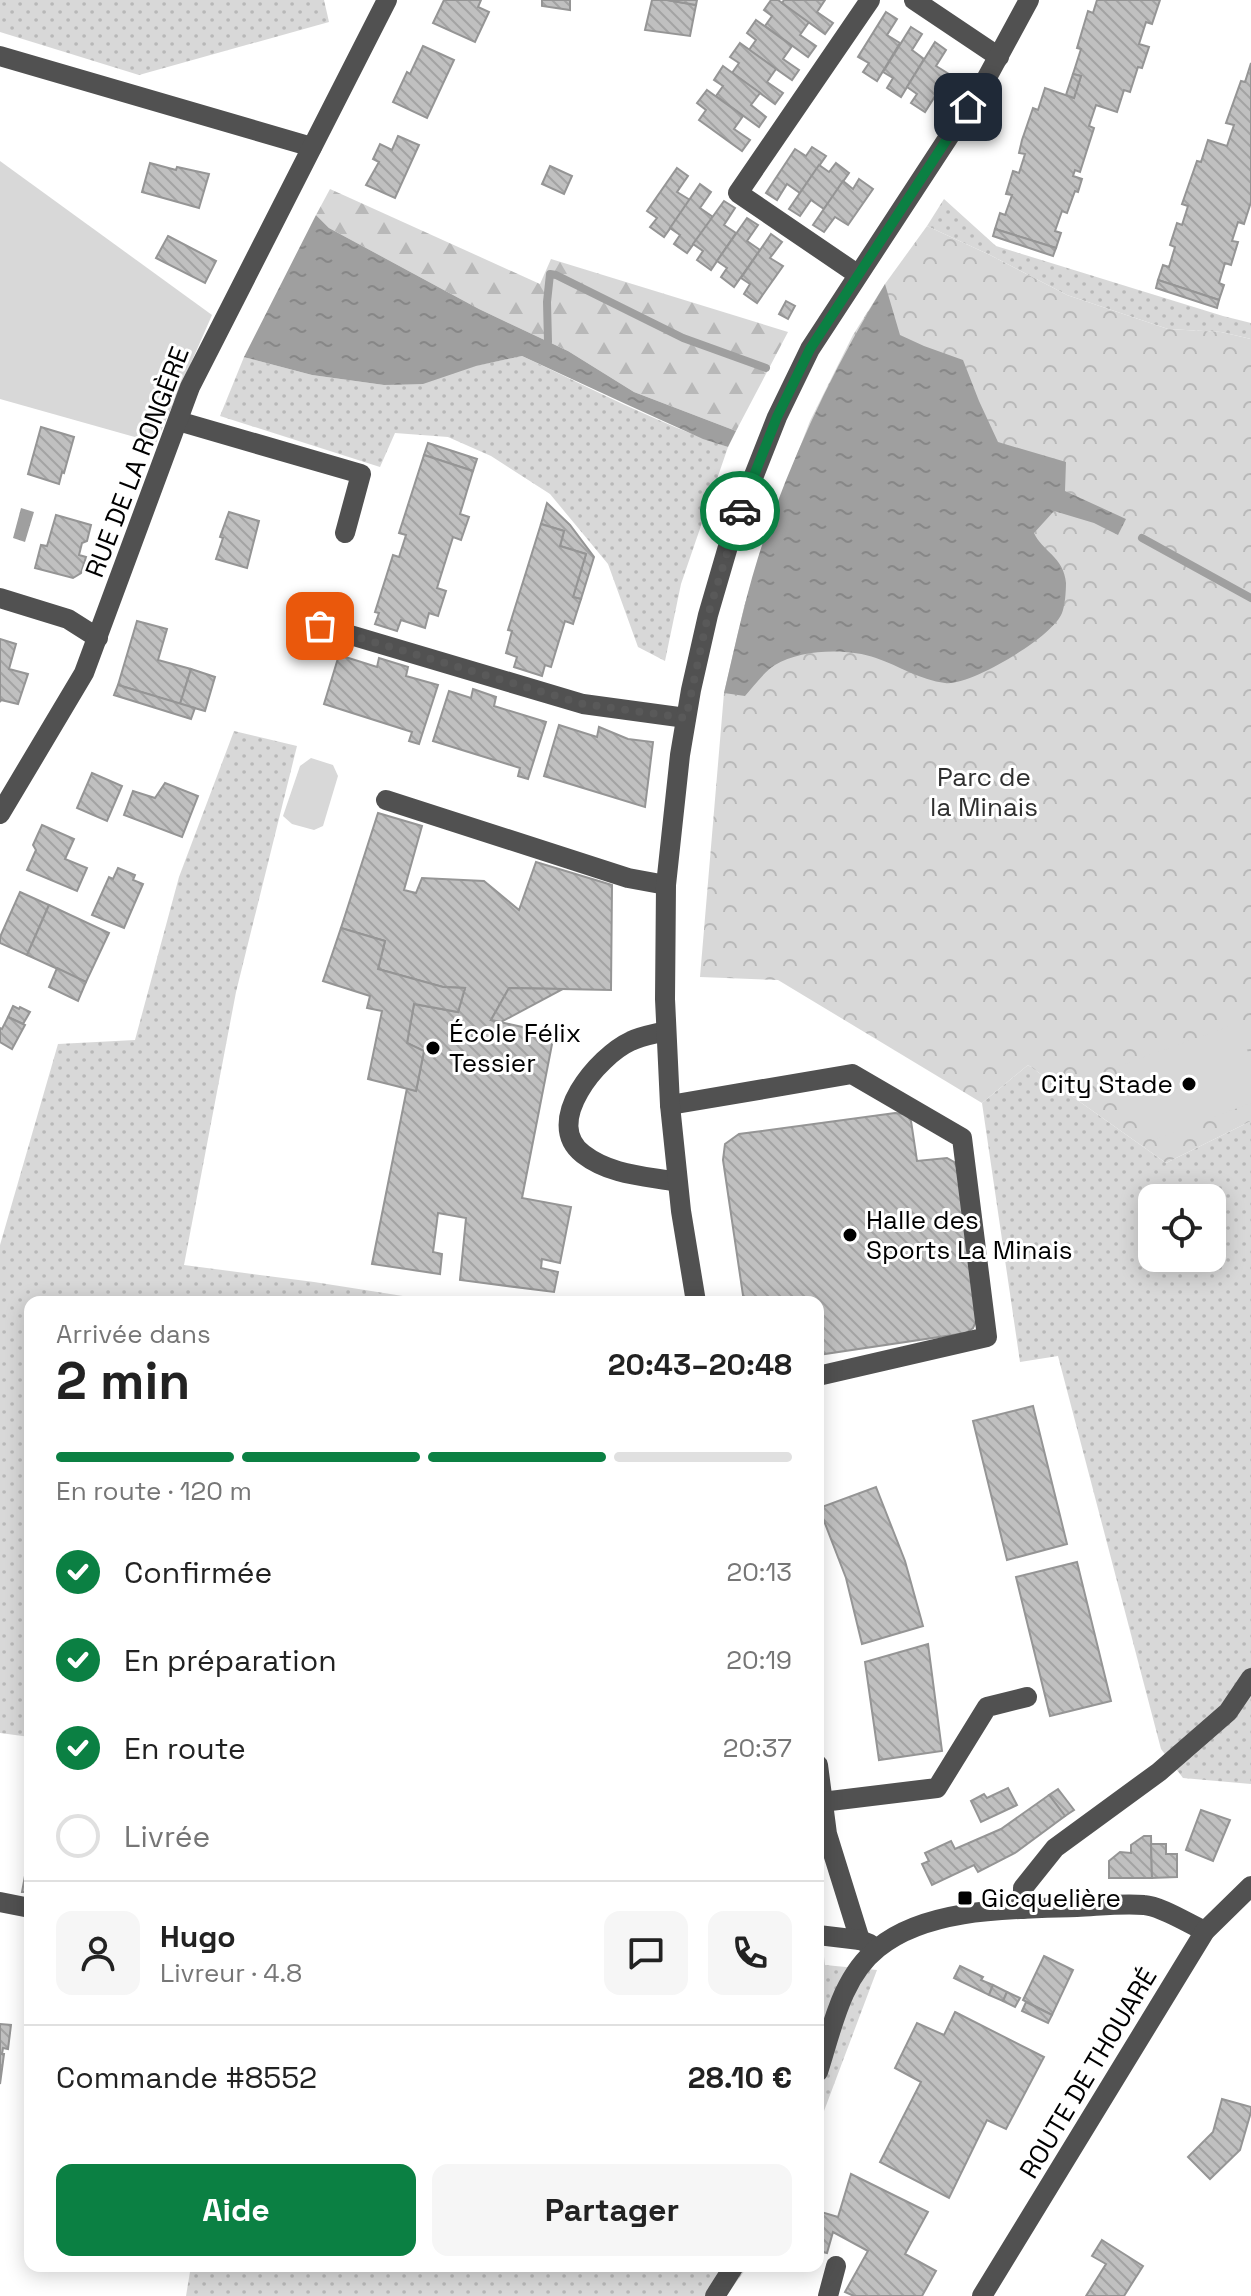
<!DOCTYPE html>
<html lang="fr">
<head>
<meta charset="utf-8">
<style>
	:root { --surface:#fff; --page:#f6f6f6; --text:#222; --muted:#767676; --line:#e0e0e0; --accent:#0b8043 }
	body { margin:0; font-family:"Space Grotesk",sans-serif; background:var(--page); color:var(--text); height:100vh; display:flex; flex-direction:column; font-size:30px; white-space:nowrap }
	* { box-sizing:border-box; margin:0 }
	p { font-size:26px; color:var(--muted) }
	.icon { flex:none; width:44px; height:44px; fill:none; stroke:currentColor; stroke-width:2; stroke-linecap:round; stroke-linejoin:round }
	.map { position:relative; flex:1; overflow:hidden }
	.sheet { position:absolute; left:24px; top:1296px; width:800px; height:976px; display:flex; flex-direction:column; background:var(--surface); border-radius:16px; box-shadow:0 4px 20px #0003 }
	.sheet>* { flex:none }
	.controls { position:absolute; left:1138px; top:1184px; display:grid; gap:16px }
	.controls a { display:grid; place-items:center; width:88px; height:88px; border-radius:16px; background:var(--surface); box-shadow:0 4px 20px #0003; font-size:40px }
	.pin { position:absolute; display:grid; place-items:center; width:68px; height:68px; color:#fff; margin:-34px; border-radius:16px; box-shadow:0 4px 12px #0006 }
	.courier { position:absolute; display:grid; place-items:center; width:80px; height:80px; margin:-40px; border:6px solid #0b8043; border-radius:50%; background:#fff; color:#222; box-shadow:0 2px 10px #0007 }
	.head em { font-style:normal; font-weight:800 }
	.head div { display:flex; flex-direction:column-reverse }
	.head { display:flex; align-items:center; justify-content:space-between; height:136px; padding:0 32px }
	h1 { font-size:52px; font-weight:800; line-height:60px }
	.bar { display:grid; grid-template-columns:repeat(4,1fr); gap:12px 8px; align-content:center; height:96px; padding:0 32px }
	.bar i { height:10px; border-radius:6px; background:var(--line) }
	.bar .current { background:var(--accent) }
	.bar p { grid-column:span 4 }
	.line { display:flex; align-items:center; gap:20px; padding:0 32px; border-top:2px solid var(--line) }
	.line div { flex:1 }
	.round { display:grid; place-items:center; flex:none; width:84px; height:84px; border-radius:16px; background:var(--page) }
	ol { padding:0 32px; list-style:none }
	li { display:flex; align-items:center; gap:24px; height:88px }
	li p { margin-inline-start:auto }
	li .icon { padding:8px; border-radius:50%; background:var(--accent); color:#fff; stroke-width:4 }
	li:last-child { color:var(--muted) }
	li i { width:44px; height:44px; border:4px solid var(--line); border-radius:50% }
	.button { display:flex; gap:16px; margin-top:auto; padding:16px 32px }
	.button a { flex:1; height:92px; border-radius:16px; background:var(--accent); color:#fff; font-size:32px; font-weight:800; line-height:92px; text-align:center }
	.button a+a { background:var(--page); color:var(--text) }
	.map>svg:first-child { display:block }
	.grass { fill:url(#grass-dots); fill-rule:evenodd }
	.forest { fill:url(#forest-firs) }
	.park { fill:url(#park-crowns) }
	.garden { fill:#d8d8d8 }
	.water { fill:url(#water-ripples) }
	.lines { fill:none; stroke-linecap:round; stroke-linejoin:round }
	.stream { stroke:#9f9f9f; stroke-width:8 }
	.building { fill:url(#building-back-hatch); stroke:#959595; stroke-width:2 }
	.minor { stroke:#515151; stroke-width:20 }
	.done { stroke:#595959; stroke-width:8; stroke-dasharray:0 14.4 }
	.route { stroke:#0b8043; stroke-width:10 }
	.poi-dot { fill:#000; stroke:#fff; stroke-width:3 }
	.labels { text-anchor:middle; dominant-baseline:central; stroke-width:6; stroke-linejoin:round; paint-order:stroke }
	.street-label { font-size:26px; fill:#000; stroke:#fff }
	.park-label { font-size:26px; fill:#2f2f2f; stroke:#fff }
	.poi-label { font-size:26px; fill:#000; stroke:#fff; text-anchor:start }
</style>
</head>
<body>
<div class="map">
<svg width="1251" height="2296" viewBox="0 0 1251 2296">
	<defs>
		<pattern id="grass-dots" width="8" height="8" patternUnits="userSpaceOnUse" patternTransform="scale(2)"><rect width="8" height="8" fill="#d8d8d8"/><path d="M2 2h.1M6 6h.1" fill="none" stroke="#b8b8b8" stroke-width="1.8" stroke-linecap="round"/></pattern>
		<pattern id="forest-firs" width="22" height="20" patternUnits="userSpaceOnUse" patternTransform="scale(2)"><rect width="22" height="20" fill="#d8d8d8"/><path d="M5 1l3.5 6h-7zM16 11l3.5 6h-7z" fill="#b8b8b8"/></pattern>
		<pattern id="park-crowns" width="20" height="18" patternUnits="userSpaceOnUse" patternTransform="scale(2)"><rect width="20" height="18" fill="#d8d8d8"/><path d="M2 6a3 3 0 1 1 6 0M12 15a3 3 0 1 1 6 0" fill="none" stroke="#b8b8b8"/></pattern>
		<pattern id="water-ripples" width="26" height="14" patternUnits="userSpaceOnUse" patternTransform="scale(2)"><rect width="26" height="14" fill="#9f9f9f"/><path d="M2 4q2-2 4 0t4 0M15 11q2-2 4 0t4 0" fill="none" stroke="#878787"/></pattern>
		<pattern id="building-back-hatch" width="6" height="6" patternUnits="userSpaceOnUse" patternTransform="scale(2)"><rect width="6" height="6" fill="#c0c0c0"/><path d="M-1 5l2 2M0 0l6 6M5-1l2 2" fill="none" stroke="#a3a3a3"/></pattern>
	</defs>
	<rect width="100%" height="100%" fill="#fff"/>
	<g class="grass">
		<polygon points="0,0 324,0 329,22 139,75 0,32"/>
		<polygon points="944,199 996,246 1223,316 1251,323 1251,339 1221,332 1168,329 1067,295 990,255 927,226"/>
		<path d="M522,356C590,388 657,423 728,447L681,584L665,661L638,647L608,564L550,494L491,456L448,437L395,433L380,467L220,416L244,357L312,375L384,385Z"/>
		<polygon points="234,731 297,746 236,992 184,1265 314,1282 441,1302 30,1302 30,1737 0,1733 0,1245 58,1044 135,1040 179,877"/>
		<path d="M1028,1065L1166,1163L1251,1121V1784L1183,1778L1161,1749L1058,1356L1020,1362L982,1103ZM1152,1198H1212V1258H1152Z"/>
		<polygon points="818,1907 825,1965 877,1970 818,2127"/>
		<polygon points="191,2266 748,2266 726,2296 186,2296"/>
	</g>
	<polygon class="forest" points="330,189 540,284 551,259 788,332 736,431 634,392 568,351 479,309 329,228 316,215"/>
	<polygon class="park" points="927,226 990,255 1067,295 1168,329 1221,332 1251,339 1251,1121 1166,1163 1028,1065 982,1103 778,980 700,977 724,693 744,607 764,540 810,421 853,335 885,284"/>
	<g class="garden">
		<polygon points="0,161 212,315 156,443 0,399"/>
		<polygon points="311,758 333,765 338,776 323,826 314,830 292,824 283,816 300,766"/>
		<polygon points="1236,1024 1251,1059 1251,1103 1152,1140 1119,1066"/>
	</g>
	<g class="water">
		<polygon points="316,215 329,228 479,309 568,351 634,392 736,431 728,447 703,439 628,405 522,356 476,366 423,384 384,385 312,375 244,357"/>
		<path d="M885,284L900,335L924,346L963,360L979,401L998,442L1066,462L1065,491L1126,519L1118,535L1094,523L1054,511L1034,533C1042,551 1064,557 1066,583C1066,591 1065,606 1062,613C1053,637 969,687 945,683C921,680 899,666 876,658C848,648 801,649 775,665C764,672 754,686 745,696L724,693C736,642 747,589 764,539C795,450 835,365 885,284Z"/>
		<polygon points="21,508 34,512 25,542 13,538"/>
	</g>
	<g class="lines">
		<g class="stream">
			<polyline points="548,342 547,302 550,274 556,275 683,338 766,368"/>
			<polyline points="1142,538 1251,598"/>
		</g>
	</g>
	<g class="building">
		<polygon points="444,0 481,0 478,7 489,12 475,42 433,23"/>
		<polygon points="542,0 570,0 570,10 542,6"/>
		<polygon points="652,0 667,0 696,5 690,36 645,30"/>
		<polygon points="667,0 697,0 696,5"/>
		<polygon points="771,0 778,0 809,22 800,35 816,46 808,57 765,26 772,16 764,10"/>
		<polygon points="784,0 825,0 817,12 833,23 825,34 782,3"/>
		<polygon points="1097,0 1160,0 1152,24 1146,22 1139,44 1149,47 1142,68 1138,67 1130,92 1124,90 1117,112 1096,105 1089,126 1094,128 1080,172 1075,170 1073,176 1082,179 1078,192 1075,191 1067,213 1062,211 1055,231 1061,233 1056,248 995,229 1000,213 1005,215 1012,195 1006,194 1013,171 1019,173 1025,154 1019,153 1022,140 1033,108 1038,110 1045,88 1074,98 1081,76 1073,74 1081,49 1077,48 1088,11 1093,13"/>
		<polygon points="886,12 897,19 887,35 900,43 877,81 863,72 869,63 858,57"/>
		<polygon points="756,20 792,46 783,59 799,70 792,80 749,50 756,40 747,33"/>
		<polygon points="911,27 922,34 912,50 924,59 901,97 887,88 893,78 883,72"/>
		<polygon points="935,42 946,50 936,66 949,74 925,112 911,103 917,94 907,87"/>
		<polygon points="740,43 776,69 767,82 783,93 775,104 732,73 739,63 730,57"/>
		<polygon points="423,46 454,60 427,118 393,102 407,72 410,74"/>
		<polygon points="1251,63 1251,202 1244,224 1238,222 1232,241 1238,242 1231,265 1225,263 1219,283 1224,285 1219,300 1158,280 1163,265 1169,267 1175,247 1170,245 1177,223 1182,225 1188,206 1182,204 1197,161 1201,162 1208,140 1227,146 1234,125 1226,123 1241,81 1245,82"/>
		<polygon points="723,66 760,93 751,105 766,117 759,127 716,96 723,86 714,80"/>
		<polygon points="1073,74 1081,76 1074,98 1066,95"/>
		<polygon points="707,90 743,116 734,129 750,140 742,151 699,120 706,110 697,103"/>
		<polygon points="398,136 419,145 395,198 366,185 379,162 373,159 380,144 392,150"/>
		<polygon points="812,147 826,156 800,193 787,184 777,200 766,193 795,149 806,156"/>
		<polygon points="150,163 176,170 177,167 209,174 199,208 142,192"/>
		<polygon points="836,163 849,173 824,209 811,200 800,216 789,209 819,165 829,172"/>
		<polygon points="550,166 572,176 564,194 542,184"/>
		<polygon points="677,168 688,176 677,192 690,200 664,237 650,227 657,218 647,211"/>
		<polygon points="859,179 873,189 848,225 835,217 824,232 813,225 843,181 853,189"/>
		<polygon points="700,184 711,192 700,208 713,217 687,253 674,244 680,235 670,228"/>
		<polygon points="724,201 735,208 724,225 736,233 711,270 697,260 703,251 693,244"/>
		<polygon points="747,218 758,225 747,241 760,250 734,287 721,277 727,268 717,261"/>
		<polygon points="995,229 1056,248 1053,256 993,236"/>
		<polygon points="771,234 782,242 770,258 783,266 757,303 744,294 750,284 741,278"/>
		<polygon points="168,236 216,261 205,283 156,258"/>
		<polygon points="1158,280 1219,300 1217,308 1156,288"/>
		<polygon points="786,301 795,306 788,319 779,314"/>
		<polygon points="41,427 74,437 64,473 62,472 59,484 28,474"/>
		<polygon points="428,443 477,459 473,471 424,455"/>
		<polygon points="424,455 473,471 460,514 469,517 461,540 453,537 437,588 446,591 438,616 429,613 425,628 401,620 397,631 375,624 379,613 375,612 393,555 399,557 406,535 399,533"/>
		<polygon points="547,503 570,525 594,557 581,599 573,597 586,554 560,546 564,531 541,524"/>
		<polygon points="229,512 259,521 247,568 216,559 223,538 220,537"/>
		<polygon points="56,515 91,525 87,541 82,543 79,555 86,557 81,573 73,578 35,568 41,545 47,546"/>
		<polygon points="541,524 564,531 560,546 586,554 573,597 581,599 573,624 565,621 551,667 545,665 542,676 514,667 517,657 506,653 512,631 508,630"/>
		<polygon points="137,621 167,629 158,660 191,669 180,704 118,685"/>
		<polygon points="0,639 16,644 9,669 28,674 18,704 1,700 0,702"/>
		<polygon points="339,655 377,667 379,658 408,667 406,676 438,685 419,744 409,741 412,732 324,704"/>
		<polygon points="191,669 215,677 205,711 180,704"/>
		<polygon points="118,685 195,708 191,719 114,695"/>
		<polygon points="473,689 496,697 494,706 546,722 528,779 518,776 520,768 433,741 449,691 471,698"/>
		<polygon points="559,725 597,737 599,727 628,739 653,742 645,807 544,776"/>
		<polygon points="92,773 122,786 107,821 77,808"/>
		<polygon points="165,783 198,796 182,837 124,815 133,791 155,798"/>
		<polygon points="378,813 422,826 404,890 416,893 422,878 484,881 519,910 536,862 612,885 611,990 509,988 491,1020 554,1034 522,1198 571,1207 560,1263 542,1259 541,1268 558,1272 554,1292 460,1280 466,1218 438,1213 433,1252 442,1254 440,1274 372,1264 407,1088 416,1091 424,1051 407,1043 414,1004 458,1012 465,988 443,987 378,969 385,941 341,928"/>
		<polygon points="42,825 74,839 65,859 87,868 77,891 27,870 36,850 33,845"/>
		<polygon points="118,868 135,875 133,880 143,884 124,928 92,915 109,877 113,879"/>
		<polygon points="20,892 49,905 27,955 0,943 0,937"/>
		<polygon points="49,905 109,933 86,982 27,955"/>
		<polygon points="341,928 385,941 378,969 443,987 465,988 458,1012 414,1004 407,1043 424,1051 416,1091 368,1079 382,1011 367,1008 370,996 323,981"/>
		<polygon points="57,968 86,982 78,1001 49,987"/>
		<polygon points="509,988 563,989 501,1022 491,1020"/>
		<polygon points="13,1006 19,1009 20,1007 30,1012 23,1024 8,1017"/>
		<polygon points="8,1017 25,1025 12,1049 0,1042 0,1028 2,1029"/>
		<polygon points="895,1113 906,1114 911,1121 917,1161 947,1158 954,1162 958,1169 977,1319 973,1328 966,1333 818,1355 818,1302 744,1302 723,1160 725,1144 739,1134"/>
		<polygon points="1033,1406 1067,1544 1007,1560 973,1421"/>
		<polygon points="876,1487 905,1561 923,1626 862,1644 846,1578 819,1508"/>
		<polygon points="1077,1562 1111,1701 1050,1716 1016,1577"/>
		<polygon points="928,1644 942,1751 879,1760 865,1662"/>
		<polygon points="1008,1788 1017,1805 981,1822 971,1801 984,1794 987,1798"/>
		<polygon points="1058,1789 1074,1810 1065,1816 1049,1795"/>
		<polygon points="1049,1795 1065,1816 1015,1853 978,1872 974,1865 932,1885 922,1864 929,1861 925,1853 951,1841 955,1849 1001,1829"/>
		<polygon points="1201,1810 1230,1820 1213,1861 1186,1850"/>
		<polygon points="1144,1836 1151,1836 1152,1878 1109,1878 1109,1861 1120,1852 1131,1853 1131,1845"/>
		<polygon points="1151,1844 1166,1844 1166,1854 1177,1854 1177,1877 1152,1878"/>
		<polygon points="27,1865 30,1865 30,1892 22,1892"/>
		<polygon points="1044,1956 1073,1970 1052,2015 1023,2000"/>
		<polygon points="960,1966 983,1977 981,1980 993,1985 989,1995 954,1978"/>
		<polygon points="993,1985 1007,1992 1003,2001 989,1995"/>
		<polygon points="1007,1992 1020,1998 1015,2007 1003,2001"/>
		<polygon points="1026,2002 1052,2015 1048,2023 1022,2011"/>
		<polygon points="955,2012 1044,2057 1006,2129 987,2120 949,2198 880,2162 921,2082 895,2068 917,2023 944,2035"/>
		<polygon points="0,2024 11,2025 8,2049 3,2048 2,2054 0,2054"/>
		<polygon points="0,2054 4,2054 0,2084"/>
		<polygon points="1222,2099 1251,2107 1251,2112 1240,2150 1210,2179 1188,2157 1213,2132"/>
		<polygon points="851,2174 928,2212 905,2254 936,2271 922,2296 854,2296 845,2292 868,2251 833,2232 827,2253 818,2251 818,2211 838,2217"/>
		<polygon points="1102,2240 1143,2266 1124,2296 1086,2296 1106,2264 1092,2256"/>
	</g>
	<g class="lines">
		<g class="minor">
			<polyline points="914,0 999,57"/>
			<polyline points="0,56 312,147"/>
			<polyline points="857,274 738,193 870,0"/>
			<polyline points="178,421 361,474 345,533"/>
			<polyline points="0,598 68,619 98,638"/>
			<polyline points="320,626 583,704 686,718"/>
			<polyline points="386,800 628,878 666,885"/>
			<polyline points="0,814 84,673 190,387 387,0"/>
			<path d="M666,1031C655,1034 641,1036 631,1041C598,1056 542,1122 583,1154C610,1175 645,1176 677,1182"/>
			<polyline points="670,1105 852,1074 962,1138 987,1337 818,1376"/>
			<polyline points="696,1302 681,1211 670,1105 665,999 666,885 680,755 691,690 708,615 734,526 777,417 810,349 984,83 1029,0"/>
			<polyline points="818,1765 827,1834 860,1940"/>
			<polyline points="822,1802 937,1788 987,1707 1027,1697"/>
			<polyline points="0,1902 30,1908"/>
			<polyline points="1023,1909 1023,1888 1055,1848 1159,1772 1228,1712 1251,1678"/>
			<polyline points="818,1935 860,1940 870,1944"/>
			<path d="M818,2072C832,2029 841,1977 878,1948C928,1907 1015,1909 1077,1907C1099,1906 1122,1903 1144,1905C1161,1906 1189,1924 1205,1931"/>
			<polyline points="715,2296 734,2266"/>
			<polyline points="828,2296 836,2266"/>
			<polyline points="982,2296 1205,1931 1251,1886"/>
		</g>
	</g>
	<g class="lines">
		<polyline class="done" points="320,626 583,704 686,718 708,615 740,511"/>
		<polyline class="route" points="740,511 777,417 810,349 968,107"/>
	</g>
	<g class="poi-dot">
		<circle cx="433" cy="1048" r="8"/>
		<circle cx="1189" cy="1084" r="8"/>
		<circle cx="850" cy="1235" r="8"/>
		<rect x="957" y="1890" width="16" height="16" rx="4"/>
	</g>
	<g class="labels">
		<g class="street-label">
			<text transform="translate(137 462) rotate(-69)">RUE DE LA RONGÈRE</text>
			<text transform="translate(1088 2073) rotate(-59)">ROUTE DE THOUARÉ</text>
		</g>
		<g class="park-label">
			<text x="984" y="777">Parc de<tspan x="984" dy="30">la Minais</tspan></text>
		</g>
		<g class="poi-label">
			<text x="449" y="1033">École Félix<tspan x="449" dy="30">Tessier</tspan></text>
			<text x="1173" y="1084" text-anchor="end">City Stade</text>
			<text x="866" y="1220">Halle des<tspan x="866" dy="30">Sports La Minais</tspan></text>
			<text x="981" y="1898">Gicquelière</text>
		</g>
	</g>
</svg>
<div class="controls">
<a><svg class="icon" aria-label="locate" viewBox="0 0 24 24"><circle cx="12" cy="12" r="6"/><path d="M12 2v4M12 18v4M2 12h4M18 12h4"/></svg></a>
</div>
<div class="pin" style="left:320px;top:626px;background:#ea580c"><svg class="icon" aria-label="bag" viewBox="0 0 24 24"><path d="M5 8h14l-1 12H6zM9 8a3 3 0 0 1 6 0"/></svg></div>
<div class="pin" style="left:968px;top:107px;background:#1f2937"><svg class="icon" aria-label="home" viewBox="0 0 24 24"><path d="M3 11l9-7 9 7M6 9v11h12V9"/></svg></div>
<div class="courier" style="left:740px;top:511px"><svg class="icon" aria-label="car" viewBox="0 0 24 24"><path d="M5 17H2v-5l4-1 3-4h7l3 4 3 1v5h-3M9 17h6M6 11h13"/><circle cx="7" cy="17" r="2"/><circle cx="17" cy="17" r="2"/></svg></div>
<section class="sheet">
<div class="head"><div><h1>2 min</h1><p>Arrivée dans</p></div><em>20:43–20:48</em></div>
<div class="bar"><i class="current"></i><i class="current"></i><i class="current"></i><i></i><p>En route · 120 m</p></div>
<ol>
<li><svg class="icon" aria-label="check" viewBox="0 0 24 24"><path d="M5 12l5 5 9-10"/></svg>Confirmée<p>20:13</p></li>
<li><svg class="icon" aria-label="check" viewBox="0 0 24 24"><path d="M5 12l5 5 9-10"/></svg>En préparation<p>20:19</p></li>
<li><svg class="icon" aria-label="check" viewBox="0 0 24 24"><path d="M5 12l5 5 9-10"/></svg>En route<p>20:37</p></li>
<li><i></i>Livrée</li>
</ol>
<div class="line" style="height:144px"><a class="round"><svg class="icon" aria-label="person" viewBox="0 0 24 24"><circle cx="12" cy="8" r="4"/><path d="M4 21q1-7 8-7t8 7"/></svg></a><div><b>Hugo</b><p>Livreur · 4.8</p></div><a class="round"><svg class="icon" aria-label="chat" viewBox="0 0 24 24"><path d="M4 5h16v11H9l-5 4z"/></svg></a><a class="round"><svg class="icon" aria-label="phone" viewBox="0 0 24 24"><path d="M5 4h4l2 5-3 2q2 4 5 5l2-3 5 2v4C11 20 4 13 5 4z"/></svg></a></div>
<div class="line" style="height:104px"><div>Commande #8552</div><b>28.10 €</b></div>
<div class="button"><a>Aide</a><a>Partager</a></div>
</section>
</div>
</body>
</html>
